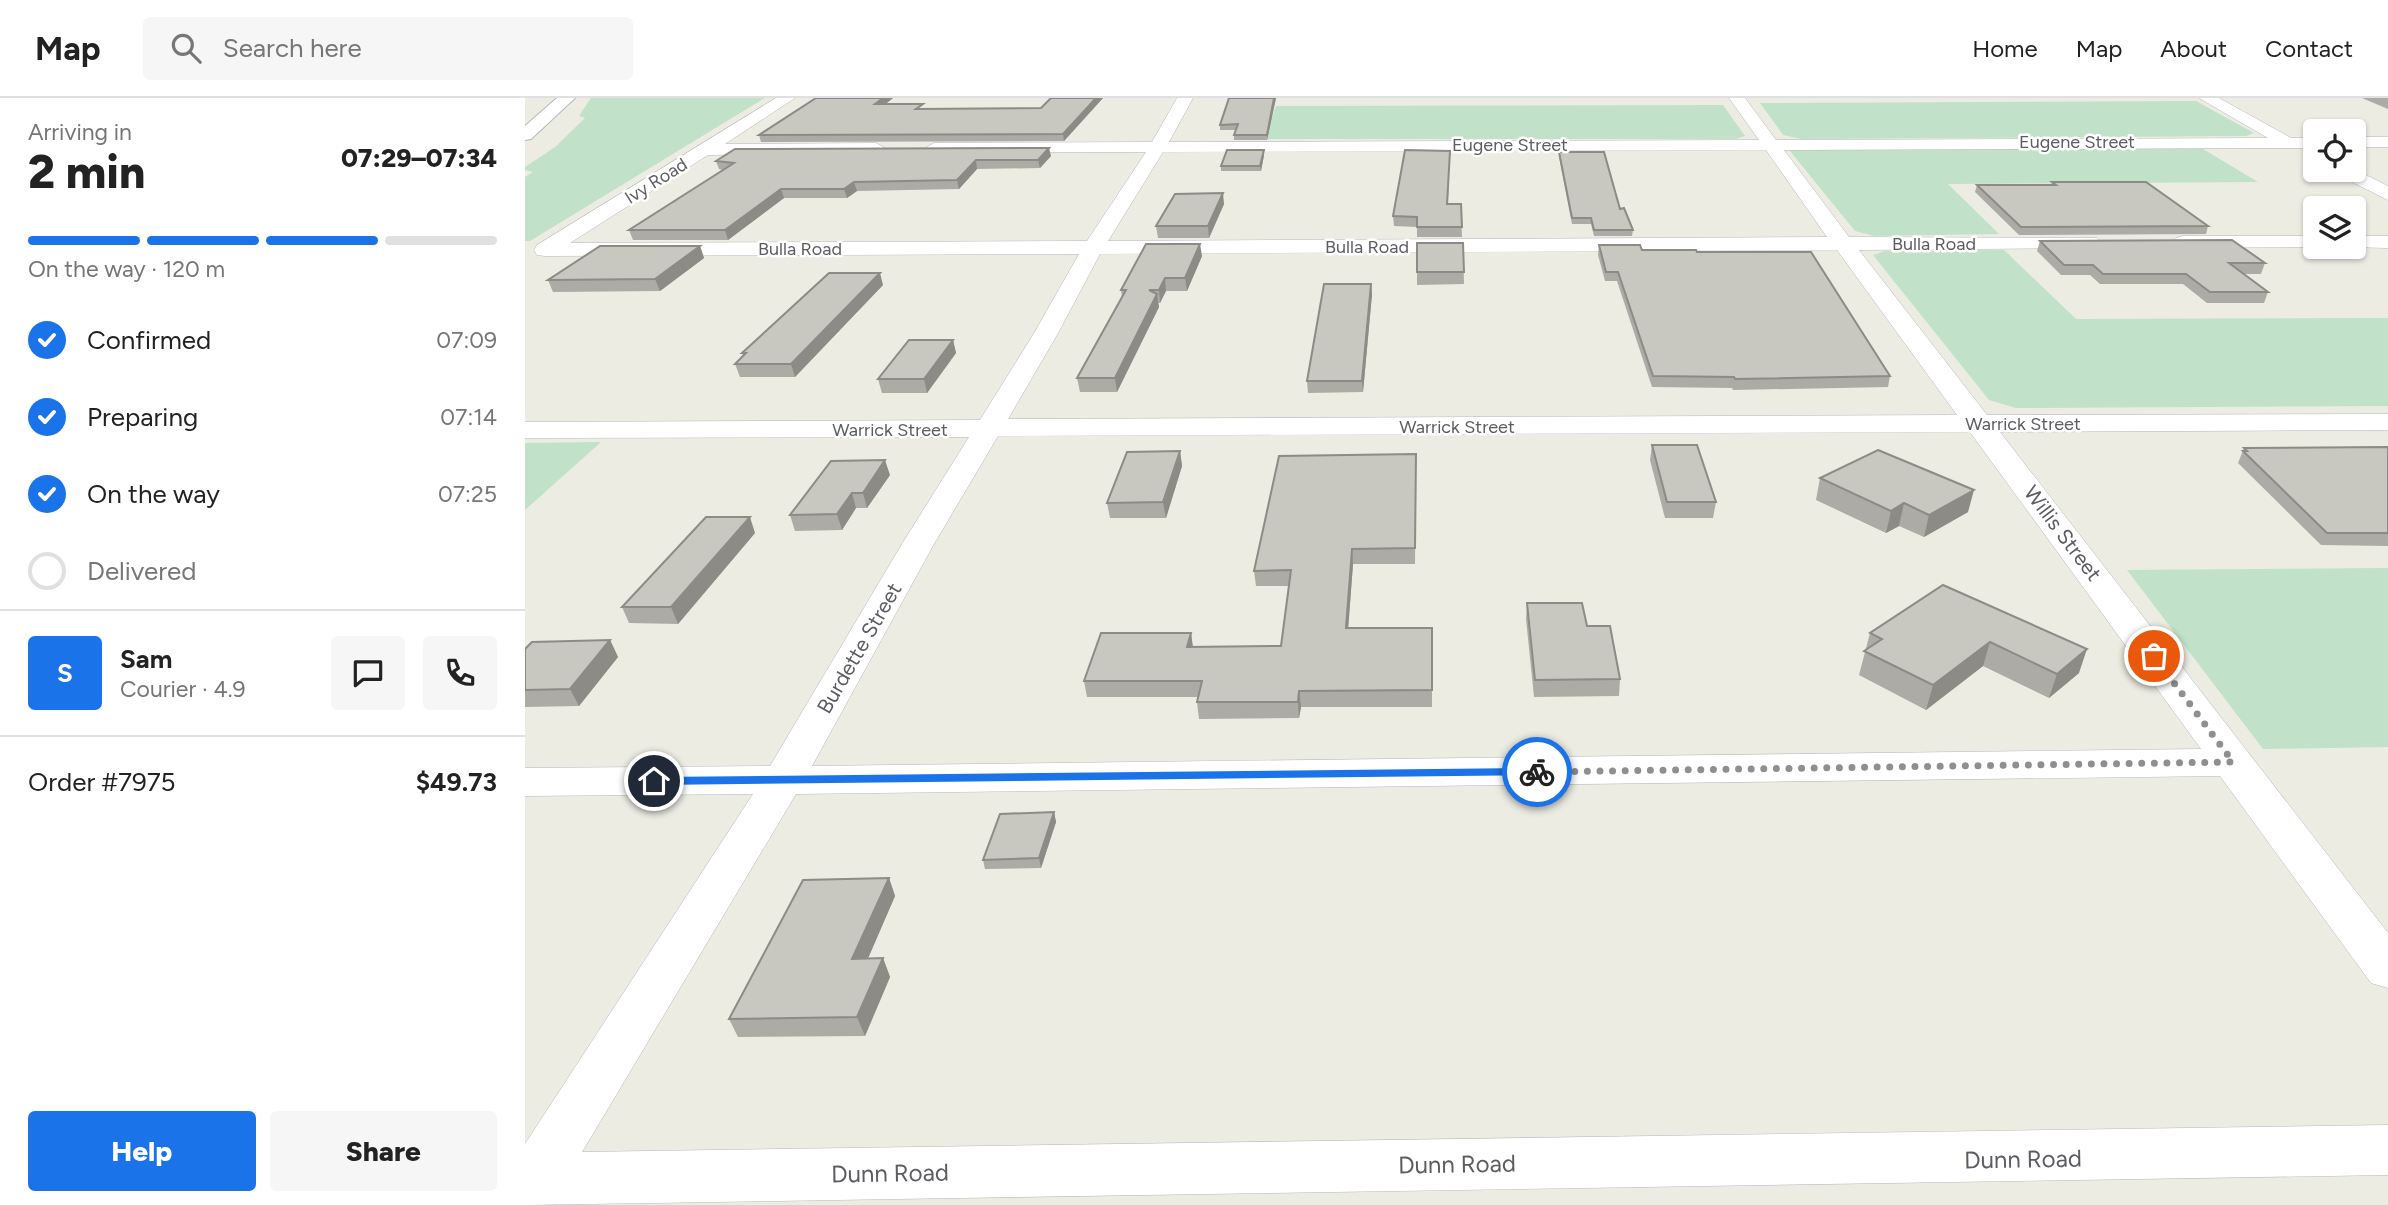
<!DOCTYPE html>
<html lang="en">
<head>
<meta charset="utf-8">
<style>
	:root { --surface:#fff; --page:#f6f6f6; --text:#222; --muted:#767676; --line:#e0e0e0; --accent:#1a73e8 }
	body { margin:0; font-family:Figtree,sans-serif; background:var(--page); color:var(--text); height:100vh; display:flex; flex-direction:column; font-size:26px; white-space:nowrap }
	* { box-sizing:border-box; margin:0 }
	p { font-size:23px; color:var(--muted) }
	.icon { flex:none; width:38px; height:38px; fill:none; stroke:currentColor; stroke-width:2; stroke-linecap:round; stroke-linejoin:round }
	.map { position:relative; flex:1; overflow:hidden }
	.sheet { display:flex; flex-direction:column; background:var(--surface); width:525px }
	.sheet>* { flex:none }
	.buttons { position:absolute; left:1778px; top:21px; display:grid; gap:14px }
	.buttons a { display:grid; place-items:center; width:63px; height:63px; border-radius:7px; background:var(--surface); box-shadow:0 2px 5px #0004; font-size:35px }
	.pin { position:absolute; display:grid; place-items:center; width:60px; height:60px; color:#fff; margin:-30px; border:4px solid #fff; border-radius:50%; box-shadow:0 2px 7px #0007 }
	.courier { position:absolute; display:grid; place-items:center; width:70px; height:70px; margin:-35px; border:5px solid #1a73e8; border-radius:50%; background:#fff; color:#222; box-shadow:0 2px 9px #0007 }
	.headline em { font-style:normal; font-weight:800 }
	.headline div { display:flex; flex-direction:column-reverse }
	.headline { display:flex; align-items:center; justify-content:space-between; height:119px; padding:0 28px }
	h1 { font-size:46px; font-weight:800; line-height:52px }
	.bar { display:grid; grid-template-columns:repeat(4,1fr); gap:10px 7px; align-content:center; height:84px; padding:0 28px }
	.bar i { height:9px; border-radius:5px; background:var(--line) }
	.bar .current { background:var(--accent) }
	.bar p { grid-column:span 4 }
	.line { display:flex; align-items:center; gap:18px; padding:0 28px; border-top:2px solid var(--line) }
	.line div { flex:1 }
	.round { display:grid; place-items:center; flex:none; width:74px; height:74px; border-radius:7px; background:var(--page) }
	ol { padding:0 28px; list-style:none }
	li { display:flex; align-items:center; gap:21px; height:77px }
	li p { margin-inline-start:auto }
	li .icon { padding:7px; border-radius:50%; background:var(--accent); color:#fff; stroke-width:4 }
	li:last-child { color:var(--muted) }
	li i { width:38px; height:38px; border:4px solid var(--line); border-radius:50% }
	.action { display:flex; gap:14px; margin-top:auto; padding:14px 28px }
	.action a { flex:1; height:80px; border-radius:7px; background:var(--accent); color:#fff; font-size:28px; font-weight:800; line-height:80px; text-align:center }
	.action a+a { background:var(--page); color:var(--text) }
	header { display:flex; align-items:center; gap:42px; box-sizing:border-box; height:98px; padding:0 35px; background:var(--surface); border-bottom:2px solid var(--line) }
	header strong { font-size:33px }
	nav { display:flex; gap:38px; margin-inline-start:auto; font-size:24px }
	.search { width:490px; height:63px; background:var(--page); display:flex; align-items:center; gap:18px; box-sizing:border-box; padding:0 24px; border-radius:7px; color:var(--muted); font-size:26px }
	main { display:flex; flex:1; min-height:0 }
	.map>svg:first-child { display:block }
	.green { fill:#c2e1c9 }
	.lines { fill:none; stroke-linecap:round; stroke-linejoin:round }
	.minor-casing { stroke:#b5b7bc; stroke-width:1 }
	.tertiary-casing { stroke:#b5b7bc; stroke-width:2 }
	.minor { fill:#fff; fill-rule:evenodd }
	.tertiary { fill:#fff; fill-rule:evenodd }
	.wall { fill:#acaba5 }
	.shaded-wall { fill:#8c8b86 }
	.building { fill:#c8c7c0; stroke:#8c8b86; stroke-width:2 }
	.route { fill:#1a73e8 }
	.done { stroke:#8e8f8f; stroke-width:7; stroke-dasharray:0 12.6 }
	.labels { text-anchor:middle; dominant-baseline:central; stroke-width:5; stroke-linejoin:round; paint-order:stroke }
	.far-street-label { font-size:18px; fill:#5b5d62; stroke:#fff }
	.street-label { font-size:21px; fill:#5b5d62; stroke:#fff }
	.near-street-label { font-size:24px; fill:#5b5d62; stroke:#fff }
</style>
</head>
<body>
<header>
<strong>Map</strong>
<div class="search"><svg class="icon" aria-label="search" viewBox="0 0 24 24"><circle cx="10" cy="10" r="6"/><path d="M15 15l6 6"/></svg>Search here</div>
<nav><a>Home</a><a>Map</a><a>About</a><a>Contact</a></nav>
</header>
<main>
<section class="sheet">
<div class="headline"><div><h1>2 min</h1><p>Arriving in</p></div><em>07:29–07:34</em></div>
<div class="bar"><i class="current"></i><i class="current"></i><i class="current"></i><i></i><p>On the way · 120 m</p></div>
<ol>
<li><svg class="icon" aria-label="check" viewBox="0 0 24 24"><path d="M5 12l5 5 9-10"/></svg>Confirmed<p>07:09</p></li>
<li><svg class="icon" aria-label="check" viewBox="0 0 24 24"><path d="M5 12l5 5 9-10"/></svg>Preparing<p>07:14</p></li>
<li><svg class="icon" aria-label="check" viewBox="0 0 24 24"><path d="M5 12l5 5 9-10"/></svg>On the way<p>07:25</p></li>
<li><i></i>Delivered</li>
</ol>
<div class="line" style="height:126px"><b class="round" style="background:var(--accent);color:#fff">S</b><div><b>Sam</b><p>Courier · 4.9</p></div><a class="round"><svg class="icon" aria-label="chat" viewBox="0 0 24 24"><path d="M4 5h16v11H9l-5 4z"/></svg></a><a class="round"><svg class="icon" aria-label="phone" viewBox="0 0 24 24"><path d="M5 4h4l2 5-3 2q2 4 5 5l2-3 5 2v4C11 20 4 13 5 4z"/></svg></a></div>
<div class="line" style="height:91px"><div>Order #7975</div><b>$49.73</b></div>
<div class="action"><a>Help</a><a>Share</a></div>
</section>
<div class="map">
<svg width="1863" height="1107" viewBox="0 0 1863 1107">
	<rect width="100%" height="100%" fill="#ecece3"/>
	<g class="green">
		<polygon points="66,0 240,0 5,143 0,143 0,79 8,74 0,72 0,69 30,49 60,20 54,18"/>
		<polygon points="1671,3 1729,35 1721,38 1277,41 1258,37 1235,5"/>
		<polygon points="1198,7 1220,38 1211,41 740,41 751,8"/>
		<polygon points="1673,48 1733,84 1423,86 1474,136 1349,138 1330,133 1265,53 1276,49"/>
		<polygon points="1479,152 1551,221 1863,220 1863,308 1491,310 1464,302 1348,157 1360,153"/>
		<polygon points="76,344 0,412 0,345"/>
		<polygon points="1863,470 1863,649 1738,651 1602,472"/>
	</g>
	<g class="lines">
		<defs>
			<g id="minor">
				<path d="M251,0H270L200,46L351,45L360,50L351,55L183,57L45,145L562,143L621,54L409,55L400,50L409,45L627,44L652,0H668L644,44L1234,42L1204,0H1220L1251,42L1743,40L1674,0H1694L1766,40H1790V50L1259,52L1324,139L1572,140L1576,144L1572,148L1565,150L1334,152L1462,317L1863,316V332L1475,334L1863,835V890L1846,885L1695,678L271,696L57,1054L1863,1027V1077L0,1107V1046L228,696L0,698V670L245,668L377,446L444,339L0,340V324L455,322L508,237L554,156L20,158L12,157L9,152L12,147ZM1241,52L1302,139L583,143L638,54ZM1312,152L1432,317L483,321L532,237L575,156ZM1445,334L1676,651L287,668L409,446L473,338Z"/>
				<rect x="1829" y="39" width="34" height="10"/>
				<polygon points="1829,71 1863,88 1863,102 1811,76 1808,72"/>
				<polygon points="1658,138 1790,138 1790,149 1796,149 1658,150 1651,148 1647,144 1651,140"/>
				<polygon points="1829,138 1863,138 1863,150 1823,149 1829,149"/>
			</g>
			<polygon id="tertiary" points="32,0 50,0 6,41 0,42 0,28"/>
		</defs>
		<use href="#minor" class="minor-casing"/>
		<use href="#tertiary" class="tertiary-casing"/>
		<use href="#minor" class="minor"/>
		<use href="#tertiary" class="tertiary"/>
	</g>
	<g class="wall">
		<polygon points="368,0 360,6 399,11 516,10 526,0 578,0 539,43 236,44 234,37"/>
		<polygon points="704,0 751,0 742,42 709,42 709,37 711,32 695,32 695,27"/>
		<polygon points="1837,0 1863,0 1863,11"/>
		<polygon points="925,53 923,106 936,106 937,139 892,139 892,129 869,128 868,118"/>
		<polygon points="1034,54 1095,111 1108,132 1107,138 1069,138 1066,126 1047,126 1034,59"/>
		<polygon points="739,57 736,73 696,73 696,68"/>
		<polygon points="526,58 515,70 452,71 434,91 332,93 322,100 259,100 203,142 108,142 104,132 198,72 194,71 191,63"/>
		<polygon points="1527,84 1683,128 1681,136 1494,137 1450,94 1452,87 1526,87"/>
		<polygon points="699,106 684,140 633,140 631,128"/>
		<polygon points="1515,143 1740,165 1736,176 1718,176 1743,194 1739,205 1682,205 1658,186 1575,186 1565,177 1536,177 1512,153"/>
		<polygon points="892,145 938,145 939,186 892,187"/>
		<polygon points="1074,147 1117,152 1172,154 1365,278 1363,289 1208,292 1207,290 1127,289 1092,183 1080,183 1073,157"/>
		<polygon points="175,148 179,160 135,193 28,194 23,182"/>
		<polygon points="677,158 662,193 641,193 635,205 633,205 634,209 592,294 555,294 552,280 597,199 596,192"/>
		<polygon points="846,186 847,196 838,294 783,295 782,283"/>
		<polygon points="358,187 270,279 215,279 210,266 218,258 217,255"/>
		<polygon points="428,242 431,255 402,295 357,295 353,281"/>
		<polygon points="1127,347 1191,404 1188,420 1140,420 1125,362"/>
		<polygon points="1863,349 1863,448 1796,447 1713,365 1719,350"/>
		<polygon points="655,353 657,368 641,420 585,420 582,405"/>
		<polygon points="891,356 890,466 828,466 823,530 907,530 907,609 776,609 774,620 674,621 672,604 673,599 562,599 559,583 666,535 668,549 756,548 764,488 731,488 729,473"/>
		<polygon points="365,377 342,410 331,410 317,432 270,433 265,417"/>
		<polygon points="1295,380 1443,414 1399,439 1374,428 1361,435 1291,402"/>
		<polygon points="230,435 153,526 104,525 97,509"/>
		<polygon points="1418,487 1554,575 1524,600 1458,568 1401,612 1334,577 1345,535"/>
		<polygon points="1002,505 1095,581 1094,598 1009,599 1001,521"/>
		<polygon points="85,542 93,559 54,608 0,609 0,551"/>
		<polygon points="529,714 531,724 516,770 460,771 458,762"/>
		<polygon points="364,780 370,798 343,860 358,860 365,879 340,938 213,939 204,921"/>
	</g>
	<g class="shaded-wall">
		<polygon points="358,0 368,0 352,13 350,6"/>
		<polygon points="571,0 578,0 539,43 538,36"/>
		<polygon points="749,0 751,0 742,42 742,37"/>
		<polygon points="524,50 526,58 515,70 513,62"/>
		<polygon points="739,52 739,57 736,73 735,68"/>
		<polygon points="451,62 452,71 434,91 432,82"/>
		<polygon points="329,84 332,93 322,100 319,91"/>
		<polygon points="256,91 259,100 203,142 200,132"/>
		<polygon points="698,95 699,106 684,140 683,128"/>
		<polygon points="675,146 677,158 662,193 660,180"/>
		<polygon points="175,148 179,160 135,193 130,181"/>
		<polygon points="355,175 358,187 270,279 266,266"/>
		<polygon points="640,180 641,193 635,205 634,192"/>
		<polygon points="846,186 847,196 838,294 837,283"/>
		<polygon points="632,196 634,209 592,294 590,280"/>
		<polygon points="428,242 431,255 402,295 399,281"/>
		<polygon points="655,353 657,368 641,420 638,404"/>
		<polygon points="360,362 365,377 342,410 338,395"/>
		<polygon points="1449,392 1443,414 1399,439 1404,417"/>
		<polygon points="327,395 331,410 317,432 312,416"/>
		<polygon points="1379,405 1374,428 1361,435 1366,413"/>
		<polygon points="225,419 230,435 153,526 146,509"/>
		<polygon points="827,451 828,466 822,546 821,530"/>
		<polygon points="666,535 668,551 662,549"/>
		<polygon points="85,542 93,559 54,608 45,591"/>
		<polygon points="1465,544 1458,568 1401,612 1408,587"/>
		<polygon points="1562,551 1554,575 1524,600 1532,576"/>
		<polygon points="774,593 776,609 774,620 773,604"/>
		<polygon points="529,714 531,724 516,770 514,760"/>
		<polygon points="364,780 370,798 335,879 327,861"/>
		<polygon points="358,860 365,879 340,938 332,919"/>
	</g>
	<g class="building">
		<polygon points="291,0 358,0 350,6 398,6 391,11 516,10 526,0 571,0 538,36 234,37"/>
		<polygon points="704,0 749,0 742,37 709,37 713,26 695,27"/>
		<polygon points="524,50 513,62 451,62 432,82 329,84 319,91 256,91 200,132 104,132 209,65 191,63 210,51"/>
		<polygon points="702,52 739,52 735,68 696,68"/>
		<polygon points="880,52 925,53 922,106 936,106 937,129 892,129 892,119 868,118"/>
		<polygon points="1034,54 1079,54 1095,111 1099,110 1108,132 1069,132 1066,120 1047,120"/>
		<polygon points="1527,84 1621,84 1683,128 1496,129 1452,87 1531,87"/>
		<polygon points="698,95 683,128 631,128 650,96"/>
		<polygon points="1707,142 1740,165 1704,165 1743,194 1685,194 1661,176 1578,176 1568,167 1539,167 1515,143"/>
		<polygon points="892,145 938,145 939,174 892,174"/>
		<polygon points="621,146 675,146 660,180 640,180 634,192 624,192 632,196 590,280 552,280 601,192 596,192"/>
		<polygon points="1074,147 1115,147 1117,152 1171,152 1172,154 1286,154 1365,278 1210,281 1209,279 1128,278 1093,174 1081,174"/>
		<polygon points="75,148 175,148 130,181 23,182"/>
		<polygon points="304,175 355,175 266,266 210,266 221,255 217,255"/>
		<polygon points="799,186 846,186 837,283 782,283"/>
		<polygon points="384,242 428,242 399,281 353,281"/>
		<polygon points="1127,347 1172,347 1191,404 1142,404"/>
		<polygon points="1863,349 1863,435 1802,435 1718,353 1722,353 1719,350"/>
		<polygon points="1353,352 1449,392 1404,417 1379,405 1366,413 1295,380"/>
		<polygon points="655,353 638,404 582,405 602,354"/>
		<polygon points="891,356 890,450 827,451 821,530 907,530 907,592 774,593 773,604 672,604 677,583 559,583 576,535 666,535 662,549 756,548 766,472 729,473 754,358"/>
		<polygon points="360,362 338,395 327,395 312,416 265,417 306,363"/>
		<polygon points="181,419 225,419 146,509 97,509"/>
		<polygon points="1418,487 1562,551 1532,576 1465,544 1408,587 1339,553 1357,541 1345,535"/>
		<polygon points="1002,505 1057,505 1062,528 1085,528 1095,581 1010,582"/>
		<polygon points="85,542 45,591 0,592 0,551 7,544"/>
		<polygon points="529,714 514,760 458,762 475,716"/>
		<polygon points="364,780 327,861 358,860 332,919 204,921 278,782"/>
	</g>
	<polygon class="route" points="1012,670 1016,671 1016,677 129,687 122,683 129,679"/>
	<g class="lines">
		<polyline class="done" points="1012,674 1708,664 1629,558"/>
	</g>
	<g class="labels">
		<g class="far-street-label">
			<text x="1552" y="44">Eugene Street</text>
			<text x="985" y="47">Eugene Street</text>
			<text transform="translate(131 83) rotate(-32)">Ivy Road</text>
			<text x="1409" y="146">Bulla Road</text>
			<text x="842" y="149">Bulla Road</text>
			<text x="275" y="151">Bulla Road</text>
			<text x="1498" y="326">Warrick Street</text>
			<text x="932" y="329">Warrick Street</text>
			<text x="365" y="332">Warrick Street</text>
		</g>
		<g class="street-label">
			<text transform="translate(1538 435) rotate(53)">Willis Street</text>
			<text transform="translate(334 550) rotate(-60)">Burdette Street</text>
		</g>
		<g class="near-street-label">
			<text transform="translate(1498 1061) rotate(-1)">Dunn Road</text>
			<text transform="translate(932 1066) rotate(-1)">Dunn Road</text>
			<text transform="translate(365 1075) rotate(-1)">Dunn Road</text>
		</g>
	</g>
</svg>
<div class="buttons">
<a><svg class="icon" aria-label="locate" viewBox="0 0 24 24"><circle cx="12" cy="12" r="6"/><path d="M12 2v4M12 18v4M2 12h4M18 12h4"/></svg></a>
<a><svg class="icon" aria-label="layers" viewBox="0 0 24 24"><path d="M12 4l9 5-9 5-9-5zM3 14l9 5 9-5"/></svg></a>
</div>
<div class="pin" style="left:1629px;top:558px;background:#ea580c"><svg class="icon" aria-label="bag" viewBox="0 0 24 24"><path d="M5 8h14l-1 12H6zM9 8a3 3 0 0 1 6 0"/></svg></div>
<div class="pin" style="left:129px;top:683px;background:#1f2937"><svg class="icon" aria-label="home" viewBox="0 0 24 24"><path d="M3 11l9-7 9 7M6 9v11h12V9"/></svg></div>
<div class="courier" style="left:1012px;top:674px"><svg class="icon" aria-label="bike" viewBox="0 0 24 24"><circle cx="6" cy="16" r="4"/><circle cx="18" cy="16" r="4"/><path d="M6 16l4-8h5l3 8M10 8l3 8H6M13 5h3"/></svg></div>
</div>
</main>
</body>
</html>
